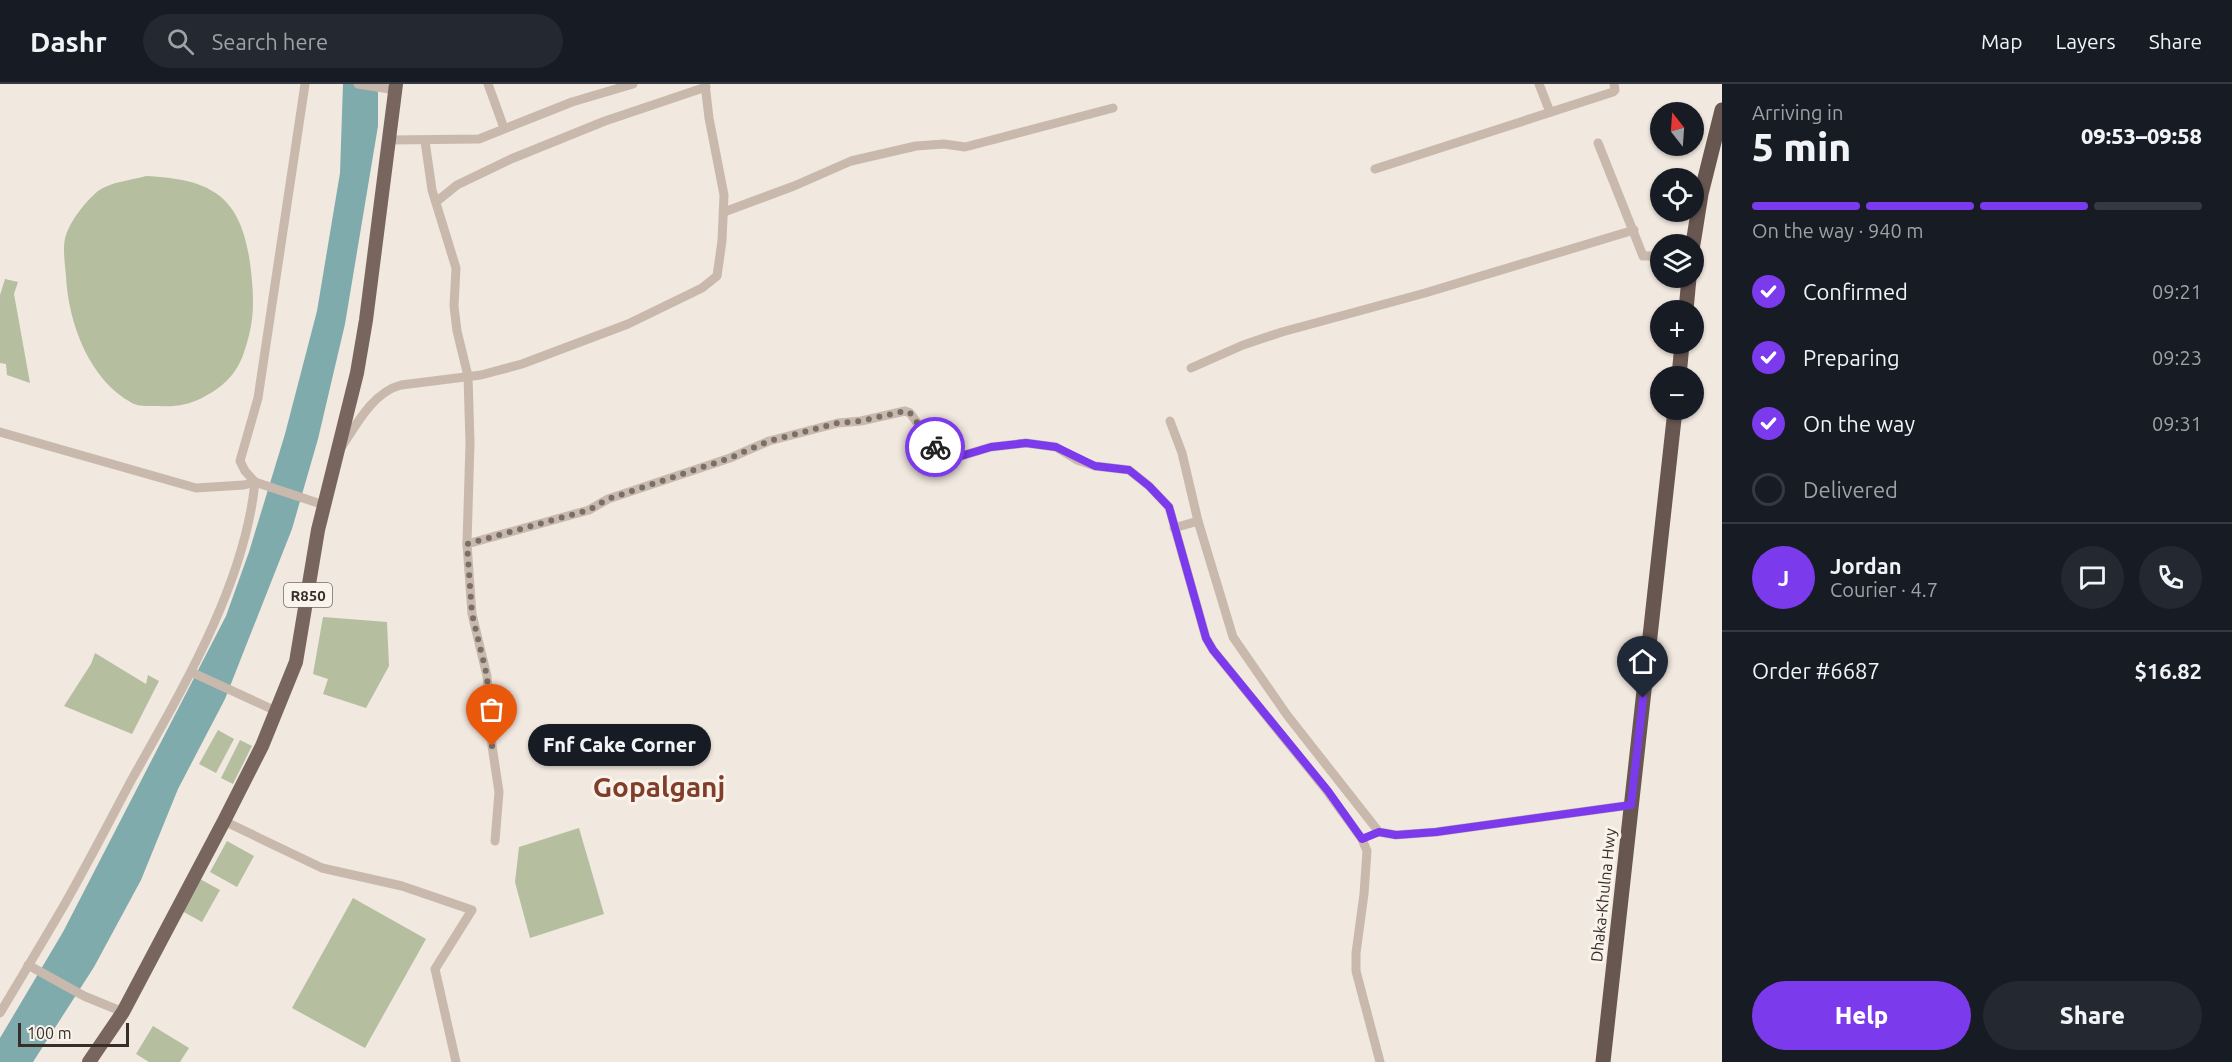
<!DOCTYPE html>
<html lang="en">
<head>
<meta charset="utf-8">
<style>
	:root { --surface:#171b24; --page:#242831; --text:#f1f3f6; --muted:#9ea1a6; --line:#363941; --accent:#7c3aed }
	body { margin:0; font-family:Ubuntu,sans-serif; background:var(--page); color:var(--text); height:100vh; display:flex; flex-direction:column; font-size:22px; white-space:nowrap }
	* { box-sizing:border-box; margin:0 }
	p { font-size:20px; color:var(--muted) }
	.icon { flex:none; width:33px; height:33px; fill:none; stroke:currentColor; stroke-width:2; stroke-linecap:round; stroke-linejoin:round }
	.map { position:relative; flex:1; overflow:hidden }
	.sheet { display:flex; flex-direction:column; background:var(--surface); width:510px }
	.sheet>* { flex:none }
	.needle { width:39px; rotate:343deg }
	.buttons { position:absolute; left:1650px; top:18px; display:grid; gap:12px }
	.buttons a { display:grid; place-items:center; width:54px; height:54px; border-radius:50%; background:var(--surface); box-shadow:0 2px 4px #0004; font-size:30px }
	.scale { position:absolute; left:18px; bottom:15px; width:111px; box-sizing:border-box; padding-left:6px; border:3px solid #372e2a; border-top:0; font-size:16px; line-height:21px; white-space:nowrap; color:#372e2a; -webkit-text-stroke:4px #f9f3eb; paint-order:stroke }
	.pin { position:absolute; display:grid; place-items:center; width:51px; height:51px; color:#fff; margin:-62px -26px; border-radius:50% 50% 50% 0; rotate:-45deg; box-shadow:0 0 6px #0007 }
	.pin .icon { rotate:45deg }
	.courier { position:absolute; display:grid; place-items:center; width:60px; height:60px; margin:-30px; border:4px solid #7c3aed; border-radius:50%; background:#fff; color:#222; box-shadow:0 2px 8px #0007 }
	.bubble { position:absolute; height:42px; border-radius:21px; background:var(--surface); box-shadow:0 2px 4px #0004; font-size:20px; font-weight:800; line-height:42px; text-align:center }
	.headline em { font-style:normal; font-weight:800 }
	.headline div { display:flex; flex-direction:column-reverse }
	.headline { display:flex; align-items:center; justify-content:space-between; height:102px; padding:0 30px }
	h1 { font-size:39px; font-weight:800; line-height:45px }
	.bar { display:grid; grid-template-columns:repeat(4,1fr); gap:9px 6px; align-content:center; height:72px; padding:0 30px }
	.bar i { height:8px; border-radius:4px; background:var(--line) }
	.bar .current { background:var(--accent) }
	.bar p { grid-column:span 4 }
	.line { display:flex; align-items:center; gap:15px; padding:0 30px; border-top:2px solid var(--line) }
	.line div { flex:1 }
	.round { display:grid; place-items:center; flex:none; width:63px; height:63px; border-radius:32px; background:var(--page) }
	ol { padding:0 30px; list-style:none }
	li { display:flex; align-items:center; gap:18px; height:66px }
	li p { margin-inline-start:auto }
	li .icon { padding:6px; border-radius:50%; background:var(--accent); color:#fff; stroke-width:4 }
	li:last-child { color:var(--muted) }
	li i { width:33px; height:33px; border:3px solid var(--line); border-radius:50% }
	.action { display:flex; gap:12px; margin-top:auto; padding:12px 30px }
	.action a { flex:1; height:69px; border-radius:36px; background:var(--accent); color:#fff; font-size:24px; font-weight:800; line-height:69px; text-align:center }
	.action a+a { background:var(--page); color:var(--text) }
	header { display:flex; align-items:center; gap:36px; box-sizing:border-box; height:84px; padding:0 30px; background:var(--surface); border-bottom:2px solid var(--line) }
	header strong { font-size:28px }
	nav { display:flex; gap:33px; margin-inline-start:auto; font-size:21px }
	.search { width:420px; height:54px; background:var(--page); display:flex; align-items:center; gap:15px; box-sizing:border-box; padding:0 21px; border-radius:33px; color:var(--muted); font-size:22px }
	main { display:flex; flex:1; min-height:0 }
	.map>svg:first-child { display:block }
	.green { fill:#b5bfa0 }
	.water { fill:#80abac }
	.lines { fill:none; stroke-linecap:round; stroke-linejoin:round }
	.minor { stroke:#c9b9ac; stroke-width:9 }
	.primary { stroke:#78655d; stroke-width:14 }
	.trunk { stroke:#685650; stroke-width:15 }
	.done { stroke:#786f69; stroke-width:6; stroke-dasharray:0 10.8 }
	.route { stroke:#7c3aed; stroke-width:8 }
	.labels { text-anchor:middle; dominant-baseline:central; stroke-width:6; stroke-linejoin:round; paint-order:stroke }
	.shield { fill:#f9f3eb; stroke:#716964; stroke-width:1.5 }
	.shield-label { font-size:15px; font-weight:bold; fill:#372e2a }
	.street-label { font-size:16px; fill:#372e2a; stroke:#f9f3eb }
	.town-label { font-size:28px; font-weight:bold; fill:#803d29; stroke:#f9f3eb }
</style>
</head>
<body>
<header>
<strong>Dashr</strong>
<div class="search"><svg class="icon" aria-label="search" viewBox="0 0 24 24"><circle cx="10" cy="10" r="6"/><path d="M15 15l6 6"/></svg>Search here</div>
<nav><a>Map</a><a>Layers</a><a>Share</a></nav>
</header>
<main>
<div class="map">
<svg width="1722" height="978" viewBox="0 0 1722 978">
	<rect width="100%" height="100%" fill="#f1e8df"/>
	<g class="green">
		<path d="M146,92C210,95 241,111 250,179C253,202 255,224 250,247C242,281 234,297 202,314C188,321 175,323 159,322C151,322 139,323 132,319C89,296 68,238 66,192C65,180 62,162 66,151C71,136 86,117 98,107C110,98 132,96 146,92Z"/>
		<polygon points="5,195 18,198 14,210 30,299 7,291 6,280 0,279 0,211"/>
		<polygon points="323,533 387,538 389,582 366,624 323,610 328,595 313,590"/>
		<polygon points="95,569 146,600 148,591 159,597 132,650 64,622 91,580"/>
		<polygon points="218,646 234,655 216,689 199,680"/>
		<polygon points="240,656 252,662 233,700 221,694"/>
		<polygon points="579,744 604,830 530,854 515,798 519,763"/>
		<polygon points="227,757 254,772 237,803 210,788"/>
		<polygon points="200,795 220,806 202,838 182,827"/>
		<polygon points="353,814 426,855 365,964 292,924"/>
		<polygon points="153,942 189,964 180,978 149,978 136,970"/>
	</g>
	<polygon class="water" points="343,0 378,0 378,42 345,240 318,355 292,445 225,615 178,705 141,796 94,883 33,978 0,978 0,954 63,848 226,532 249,468 285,350 317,227 340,89"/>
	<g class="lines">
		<g class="minor">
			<polyline points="305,0 258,314 240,377 245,387 255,398 324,421"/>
			<polyline points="358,0 396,6"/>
			<polyline points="488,0 504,44"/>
			<polyline points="1539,0 1550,28"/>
			<polyline points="390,56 479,55 572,18 633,0"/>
			<polyline points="425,57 432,106 456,184 454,222 457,247 468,292 470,359 467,460 472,530 487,592 492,662 499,708 495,757"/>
			<polyline points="1598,59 1643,172 1660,172"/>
			<polyline points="1375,85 1613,8 1615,6 1614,0"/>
			<polyline points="436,118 457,101 511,75 605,37 706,3"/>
			<polyline points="724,128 794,102 851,77 916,62 944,60 965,63 1113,24"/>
			<polyline points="1191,284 1243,261 1282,248 1425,209 1634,146"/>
			<polyline points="1170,337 1182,369 1198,437"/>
			<polyline points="0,348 196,404 244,401 255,398"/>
			<path d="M341,364C356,341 373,308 401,301L481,291L522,280L628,240L702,204L717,192L722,157L724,111L709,34L705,0"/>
			<polyline points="1174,444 1198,437 1233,553 1287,631 1379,748 1396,751 1436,748 1631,721"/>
			<polyline points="467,460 589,426 608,415 730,374 769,357 838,339 861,337 905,327 910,329 943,374 951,375 991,363 1026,359 1056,363 1077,376 1095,382 1129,386 1149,402 1169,423 1206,554 1213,566 1327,707 1362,755 1367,767 1364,810 1356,869 1356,887 1380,978"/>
			<polyline points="191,588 276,627"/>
			<polyline points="224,737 322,784 402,802 472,826 435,885 456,978"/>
			<polyline points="28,881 84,912 123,928"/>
			<path d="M0,929C21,894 42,859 63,823C87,781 109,738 132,695C182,606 245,500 255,398"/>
		</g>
		<polyline class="primary" points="89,978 123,928 224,737 262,662 296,578 318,446 357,289 366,236 396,0"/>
		<g class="trunk">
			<polyline points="1693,160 1701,110 1722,26"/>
			<polyline points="1686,226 1689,194"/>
			<polyline points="1679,292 1682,260"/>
			<polyline points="1603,978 1675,326"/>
		</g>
	</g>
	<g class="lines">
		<polyline class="done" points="492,662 487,592 472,530 467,460 589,426 608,415 730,374 769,357 838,339 861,337 905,327 910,329 935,363"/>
		<polyline class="route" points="935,363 943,374 951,375 991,363 1026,359 1056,363 1095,382 1129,386 1149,402 1169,423 1206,554 1213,566 1328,707 1362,755 1379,748 1396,751 1436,748 1631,721 1643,614"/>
	</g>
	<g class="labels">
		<rect class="shield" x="284" y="499" width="48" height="24" rx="4.5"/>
		<g class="shield-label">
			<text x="308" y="511">R850</text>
		</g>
		<g class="street-label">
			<text transform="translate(1603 811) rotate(-84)">Dhaka-Khulna Hwy</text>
		</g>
		<g class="town-label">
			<text x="659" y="702">Gopalganj</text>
		</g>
	</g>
</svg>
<div class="buttons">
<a><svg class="needle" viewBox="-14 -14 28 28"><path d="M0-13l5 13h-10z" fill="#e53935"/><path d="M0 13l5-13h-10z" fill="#9ea1a6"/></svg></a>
<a><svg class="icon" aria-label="locate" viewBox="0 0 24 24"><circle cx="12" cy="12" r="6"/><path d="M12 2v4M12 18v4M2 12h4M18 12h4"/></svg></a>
<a><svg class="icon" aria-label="layers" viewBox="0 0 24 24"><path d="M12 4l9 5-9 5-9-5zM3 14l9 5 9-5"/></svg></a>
<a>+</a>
<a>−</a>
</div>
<div class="scale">100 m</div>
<div class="pin" style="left:492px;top:662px;background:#ea580c"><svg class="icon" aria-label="bag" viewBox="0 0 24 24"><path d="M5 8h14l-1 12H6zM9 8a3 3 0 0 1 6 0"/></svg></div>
<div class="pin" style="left:1643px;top:614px;background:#1f2937"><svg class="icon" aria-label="home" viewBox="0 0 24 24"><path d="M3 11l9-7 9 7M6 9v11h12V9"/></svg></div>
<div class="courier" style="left:935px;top:363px"><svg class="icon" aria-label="bike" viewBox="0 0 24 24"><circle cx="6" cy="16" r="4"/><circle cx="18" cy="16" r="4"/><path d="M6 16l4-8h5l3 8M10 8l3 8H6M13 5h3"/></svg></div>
<div class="bubble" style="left:528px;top:640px;width:183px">Fnf Cake Corner</div>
</div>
<section class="sheet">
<div class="headline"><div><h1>5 min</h1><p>Arriving in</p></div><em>09:53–09:58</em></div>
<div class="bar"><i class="current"></i><i class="current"></i><i class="current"></i><i></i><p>On the way · 940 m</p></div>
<ol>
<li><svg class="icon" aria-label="check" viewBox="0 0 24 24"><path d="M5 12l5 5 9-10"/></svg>Confirmed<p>09:21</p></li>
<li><svg class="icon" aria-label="check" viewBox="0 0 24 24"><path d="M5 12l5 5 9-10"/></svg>Preparing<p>09:23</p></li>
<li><svg class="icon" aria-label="check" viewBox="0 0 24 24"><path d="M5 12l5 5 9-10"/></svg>On the way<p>09:31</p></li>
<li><i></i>Delivered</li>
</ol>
<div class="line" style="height:108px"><b class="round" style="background:var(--accent);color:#fff">J</b><div><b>Jordan</b><p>Courier · 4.7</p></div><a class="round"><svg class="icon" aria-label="chat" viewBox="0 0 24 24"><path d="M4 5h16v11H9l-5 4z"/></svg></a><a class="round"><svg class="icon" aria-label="phone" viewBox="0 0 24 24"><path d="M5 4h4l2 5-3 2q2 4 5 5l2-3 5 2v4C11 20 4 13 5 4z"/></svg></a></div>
<div class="line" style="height:78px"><div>Order #6687</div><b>$16.82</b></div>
<div class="action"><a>Help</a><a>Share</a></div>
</section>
</main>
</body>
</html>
